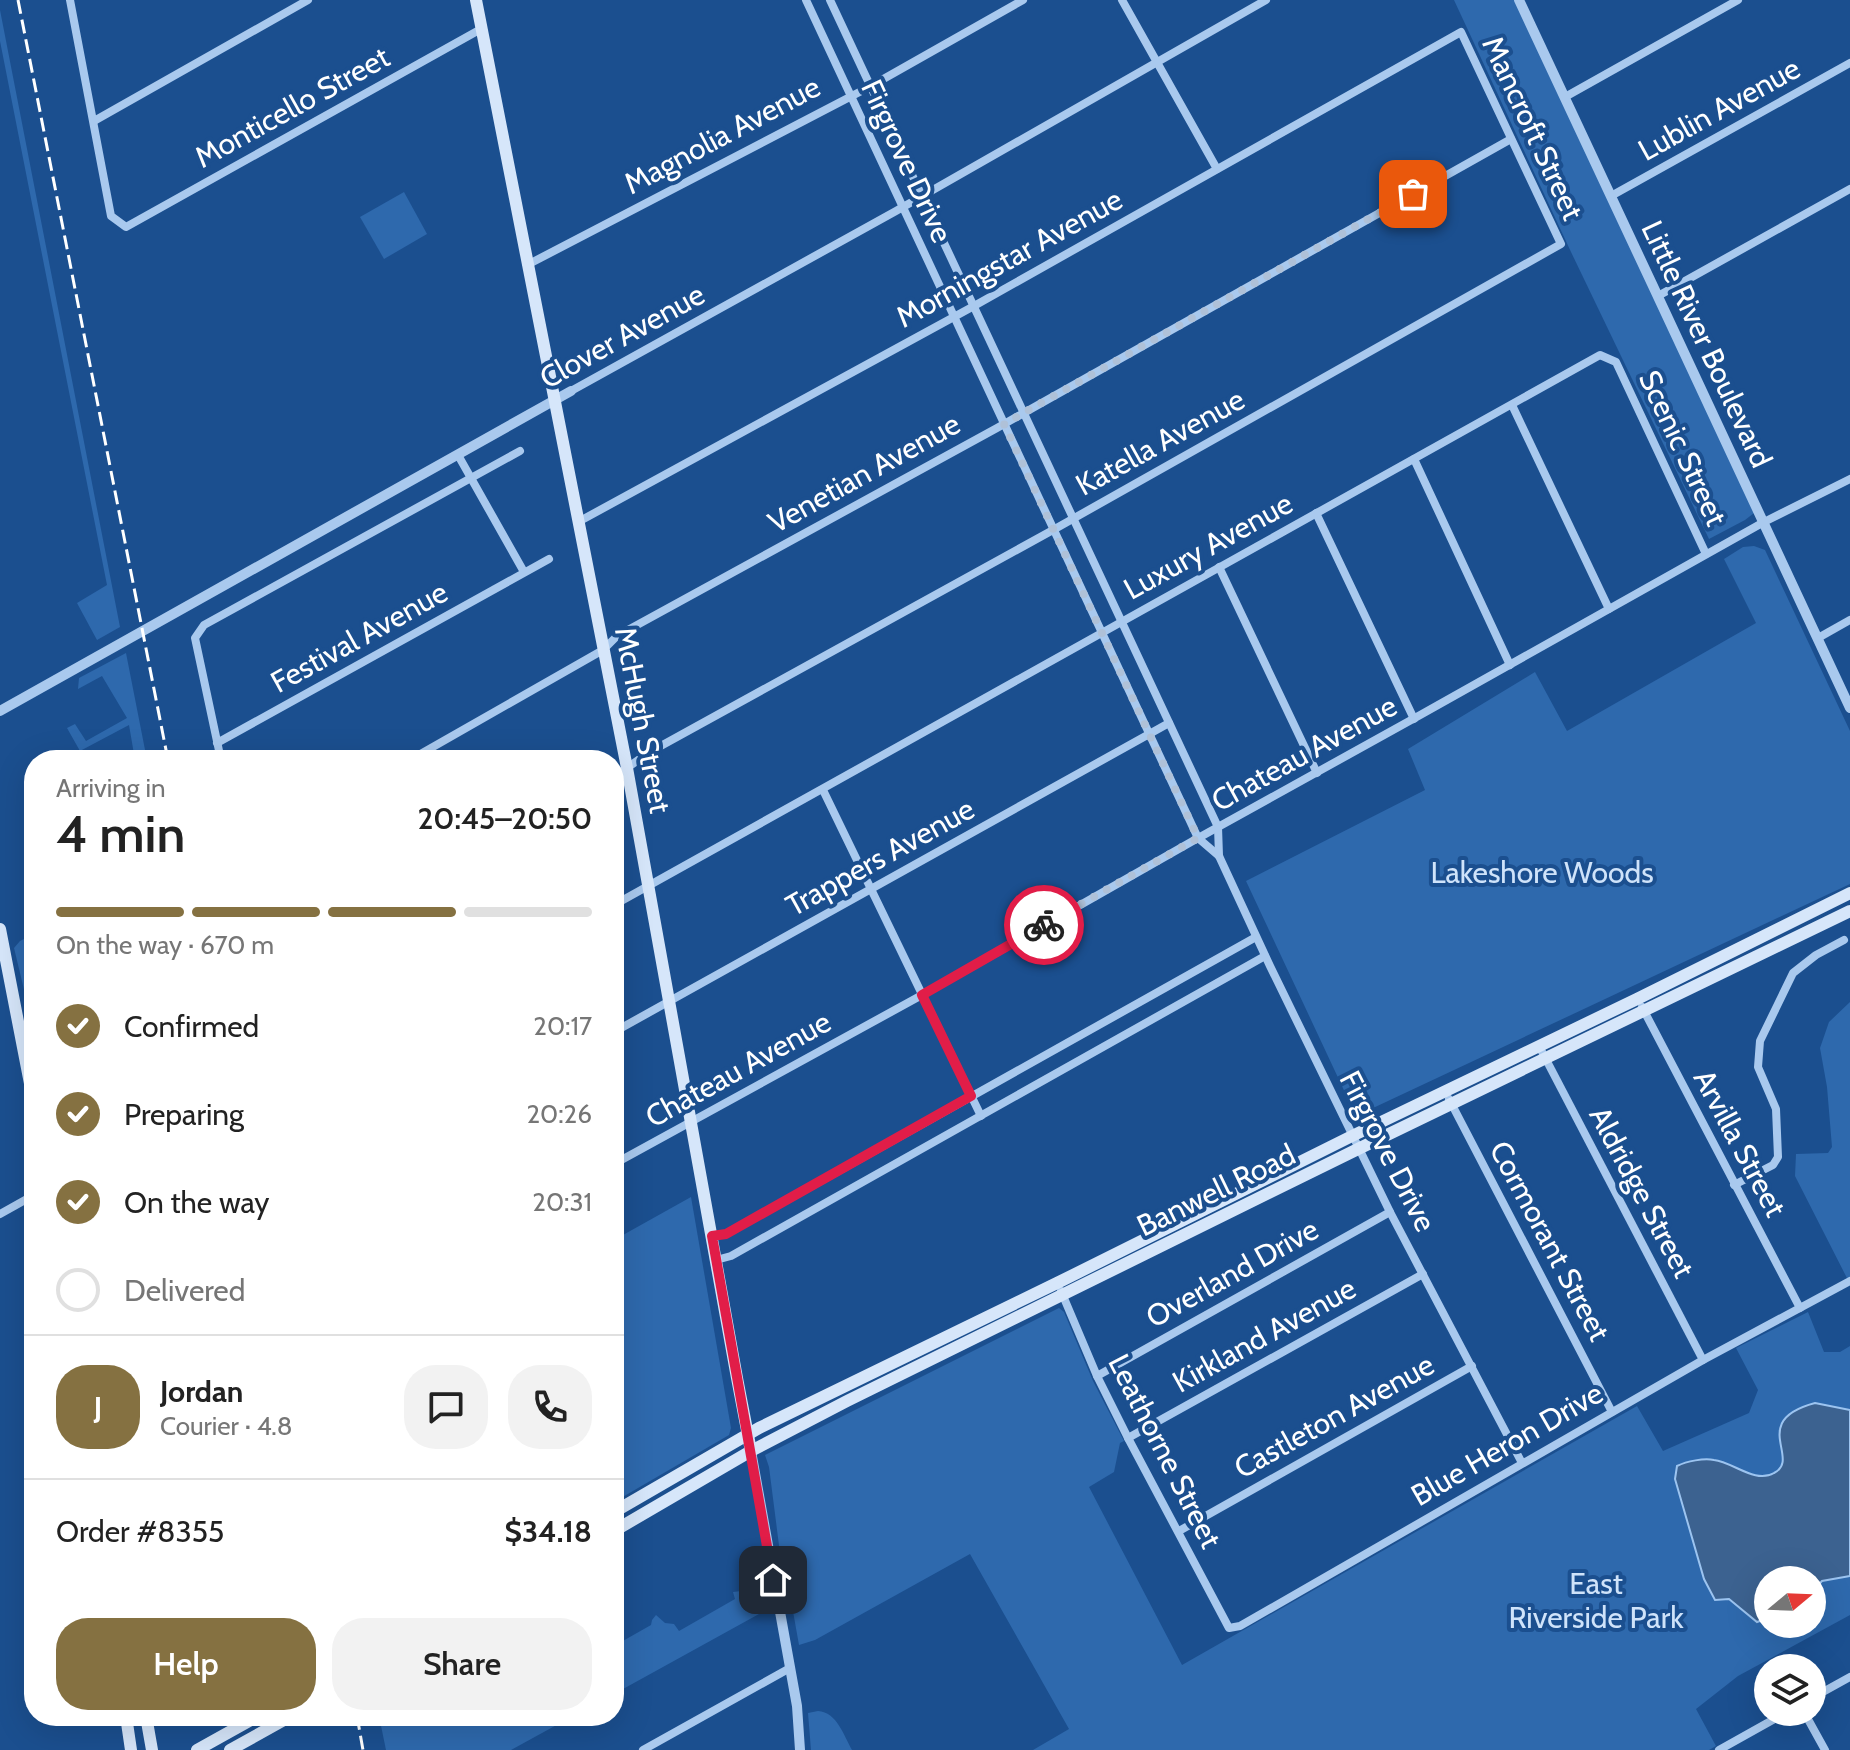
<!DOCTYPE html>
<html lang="en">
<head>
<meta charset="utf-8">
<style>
	:root { --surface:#fff; --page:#f2f2f2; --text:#222; --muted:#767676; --line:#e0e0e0; --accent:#857141 }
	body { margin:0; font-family:Cabin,sans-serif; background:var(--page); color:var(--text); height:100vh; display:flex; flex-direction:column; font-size:30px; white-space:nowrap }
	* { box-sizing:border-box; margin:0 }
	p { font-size:26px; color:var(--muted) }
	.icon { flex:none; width:44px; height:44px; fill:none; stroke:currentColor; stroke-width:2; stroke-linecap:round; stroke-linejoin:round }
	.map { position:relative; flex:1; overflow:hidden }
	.details { position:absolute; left:24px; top:750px; width:600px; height:976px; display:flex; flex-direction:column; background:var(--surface); border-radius:32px; box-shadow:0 8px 32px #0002 }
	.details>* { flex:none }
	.needle { width:52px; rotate:71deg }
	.tools { position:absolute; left:1754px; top:1566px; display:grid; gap:16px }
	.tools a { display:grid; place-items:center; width:72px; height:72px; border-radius:50%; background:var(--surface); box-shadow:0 8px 32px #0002; font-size:40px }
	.pin { position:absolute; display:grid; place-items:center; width:68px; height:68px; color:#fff; margin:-34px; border-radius:16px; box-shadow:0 4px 12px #0006 }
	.courier { position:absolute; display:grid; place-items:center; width:80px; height:80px; margin:-40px; border:6px solid #e11d48; border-radius:50%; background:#fff; color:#222; box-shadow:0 2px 10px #0007 }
	.headline em { font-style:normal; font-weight:600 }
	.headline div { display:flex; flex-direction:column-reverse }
	.headline { display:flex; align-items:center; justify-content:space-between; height:136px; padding:0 32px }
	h1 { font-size:52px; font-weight:600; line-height:60px }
	.bar { display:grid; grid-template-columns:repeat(4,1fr); gap:12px 8px; align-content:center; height:96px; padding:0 32px }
	.bar i { height:10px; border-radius:6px; background:var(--line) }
	.bar .current { background:var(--accent) }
	.bar p { grid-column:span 4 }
	.line { display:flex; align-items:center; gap:20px; padding:0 32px; border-top:2px solid var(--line) }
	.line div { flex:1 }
	.round { display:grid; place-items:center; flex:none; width:84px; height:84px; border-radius:32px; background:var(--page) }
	ol { padding:0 32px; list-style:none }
	li { display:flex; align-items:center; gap:24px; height:88px }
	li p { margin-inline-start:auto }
	li .icon { padding:8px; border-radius:50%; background:var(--accent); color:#fff; stroke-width:4 }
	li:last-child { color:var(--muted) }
	li i { width:44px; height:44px; border:4px solid var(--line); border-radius:50% }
	.primary-button { display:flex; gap:16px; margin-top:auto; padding:16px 32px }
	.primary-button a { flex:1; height:92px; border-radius:32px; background:var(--accent); color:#fff; font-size:32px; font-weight:600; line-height:92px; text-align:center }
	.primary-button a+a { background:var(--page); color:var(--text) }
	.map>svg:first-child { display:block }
	.green { fill:#2e69ad; fill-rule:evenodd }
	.water { fill:#3c6290; stroke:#9cc4f0; stroke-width:2 }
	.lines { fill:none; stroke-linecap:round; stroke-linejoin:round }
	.minor { stroke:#a9c9ee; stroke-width:8 }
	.tertiary { stroke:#a9c9ee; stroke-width:10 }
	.secondary { stroke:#d6e6fa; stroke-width:12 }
	.rail { stroke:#fff; stroke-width:3; stroke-dasharray:14 6; stroke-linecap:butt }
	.done { stroke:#afc1d8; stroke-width:8; stroke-dasharray:0 14.4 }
	.route { stroke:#e11d48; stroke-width:10 }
	.labels { text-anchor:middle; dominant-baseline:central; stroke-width:8; stroke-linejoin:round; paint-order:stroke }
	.street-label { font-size:30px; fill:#fff; stroke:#1b4f8f }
	.park-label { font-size:30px; fill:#cfe3fa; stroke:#1b4f8f }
</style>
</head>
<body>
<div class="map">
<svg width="1850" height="1750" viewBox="0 0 1850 1750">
	<rect width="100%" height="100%" fill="#1b4f8f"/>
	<g class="green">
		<polygon points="1454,0 1519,0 1758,510 1745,520 1709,539 1571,252"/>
		<polygon points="0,10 120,627 97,640 77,603 107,585 0,41"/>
		<polygon points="404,192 427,234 384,259 360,217"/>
		<polygon points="1754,546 1765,550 1850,731 1850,884 1356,1116 1246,881 1425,790 1408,749 1535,672 1567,731 1756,623 1724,559 1743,547"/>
		<polygon points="126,653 147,760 135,760 129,725 80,751 67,728 75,724 86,741 127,718 102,676 78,689 79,678"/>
		<polygon points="34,934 34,1031 14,948 20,941"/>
		<polygon points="1850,1002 1850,1284 1795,1176 1796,1154 1828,1153 1832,1147 1827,1087 1820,1048 1829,1022"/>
		<polygon points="691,1197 731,1428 729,1435 614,1502 614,1240"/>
		<path d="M1059,1308L1064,1312L1093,1381L1124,1441L1120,1443L1114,1472L1089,1487L1182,1665L1637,1406L1663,1451L1749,1413L1758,1390L1736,1348L1808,1312L1824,1352H1840L1850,1346V1615L1738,1676L1696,1709L1716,1746L1709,1750H1033L1069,1729L970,1554L815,1640L799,1645L789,1589L781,1561L769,1467L765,1455ZM1768,1580H1812V1624H1768Z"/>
		<polygon points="766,1588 770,1608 614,1694 614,1646 651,1625 652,1620 656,1615 665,1623 674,1624 679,1631 735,1599 733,1592"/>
		<path d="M818,1711C837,1712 844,1736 852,1750H811L808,1713Z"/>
		<polygon points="379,1716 573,1716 511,1750 386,1750"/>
	</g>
	<path class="water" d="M1815,1403L1850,1410V1576L1822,1581L1812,1592V1580H1768V1618L1757,1622L1729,1599L1715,1600L1704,1579L1675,1479L1677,1466C1687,1461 1704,1458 1714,1460C1733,1462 1755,1484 1774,1473C1802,1459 1748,1421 1815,1403Z"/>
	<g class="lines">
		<g class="minor">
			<polyline points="70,0 111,216 126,227 481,29"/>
			<polyline points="806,0 1198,838 1219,856"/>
			<polyline points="830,0 1218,827 1219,856 1270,966 1390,1212 1522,1463"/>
			<polyline points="1122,0 1217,169"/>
			<polyline points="1565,97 1738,0"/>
			<polyline points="94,121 308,0"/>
			<polyline points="1611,196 1850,63"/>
			<polyline points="527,265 871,86 1023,0"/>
			<polyline points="1658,296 1850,189"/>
			<polyline points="571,391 896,211 1266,0"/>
			<polyline points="1512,405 1609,609"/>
			<polyline points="458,455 524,572"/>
			<polyline points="1414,459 1510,665"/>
			<polyline points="1316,513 1414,719"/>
			<polyline points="578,522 974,306 1461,32 1561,244 1053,530 648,753 627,768 614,776"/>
			<polyline points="1219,567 1317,773"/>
			<polyline points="1818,638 1850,620"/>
			<polyline points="217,743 549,559"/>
			<polyline points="221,760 195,638 204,625 520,451"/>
			<polyline points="410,760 603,650 617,636 997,428 1511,139"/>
			<polyline points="823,790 981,1116"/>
			<polyline points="614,905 1600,355 1616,362 1706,554"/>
			<polyline points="1642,1007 1800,1308"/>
			<polyline points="614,1032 1169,723"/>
			<polyline points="1539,1046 1703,1360"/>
			<polyline points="1449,1099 1612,1412"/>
			<polyline points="614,1164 922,995 1191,842 1422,714 1764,522 1850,479"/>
			<polyline points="1734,1185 1773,1165 1778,1157 1776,1109 1758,1067 1760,1041 1793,973 1816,955 1844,940"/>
			<polyline points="0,1214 34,1195"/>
			<polyline points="712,1236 726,1234 1256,937"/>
			<polyline points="716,1260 731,1256 1265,956"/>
			<polyline points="1061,1291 1097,1376 1128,1438 1229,1628 1240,1626 1703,1360 1850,1281"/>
			<polyline points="1097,1376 1390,1212"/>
			<polyline points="1128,1438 1423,1274"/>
			<polyline points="1179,1531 1472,1366"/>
			<polyline points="1812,1698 1850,1677"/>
			<polyline points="1804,1712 1825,1750"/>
			<polyline points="643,1750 790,1668"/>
			<polyline points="1719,1750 1787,1712"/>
		</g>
		<g class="tertiary">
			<path d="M1519,0C1629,236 1741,472 1850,708"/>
			<polyline points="0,711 571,391"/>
			<polyline points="751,1451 797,1706 800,1750"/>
		</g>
		<g class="secondary">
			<polyline points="476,0 627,768 737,1378 751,1451"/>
			<polyline points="0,929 34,1104"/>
			<polyline points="614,1512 759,1428 1057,1283 1352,1136 1637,999 1850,893"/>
			<polyline points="614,1531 751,1451 847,1401 1358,1149 1850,911"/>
			<polyline points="126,1716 131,1750"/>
			<polyline points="146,1716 152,1750"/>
			<polyline points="197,1750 258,1716"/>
			<polyline points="230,1750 291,1716"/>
		</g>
		<g class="rail">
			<polyline points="18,0 168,760"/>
			<polyline points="357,1716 363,1750"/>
		</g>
	</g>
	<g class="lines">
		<polyline class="done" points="1044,925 1198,838 1004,424 1413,194"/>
		<polyline class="route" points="773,1580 712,1236 726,1234 971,1096 922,995 1044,925"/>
	</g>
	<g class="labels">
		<g class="street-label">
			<text transform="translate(292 107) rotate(-29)">Monticello Street</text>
			<text transform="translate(1719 109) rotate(-29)">Lublin Avenue</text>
			<text transform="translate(1533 128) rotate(65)">Mancroft Street</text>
			<text transform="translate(722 135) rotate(-28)">Magnolia Avenue</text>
			<text transform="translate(907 161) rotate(65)">Firgrove Drive</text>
			<text transform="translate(1009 258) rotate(-29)">Morningstar Avenue</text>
			<text transform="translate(622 336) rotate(-29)">Clover Avenue</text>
			<text transform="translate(1707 344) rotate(65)">Little River Boulevard</text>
			<text transform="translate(1160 442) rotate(-29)">Katella Avenue</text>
			<text transform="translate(1683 448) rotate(65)">Scenic Street</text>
			<text transform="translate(864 473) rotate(-29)">Venetian Avenue</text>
			<text transform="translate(1208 546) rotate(-29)">Luxury Avenue</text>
			<text transform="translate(359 637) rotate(-29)">Festival Avenue</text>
			<text transform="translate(643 720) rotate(79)">McHugh Street</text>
			<text transform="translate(1304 753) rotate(-29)">Chateau Avenue</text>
			<text transform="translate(880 857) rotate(-29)">Trappers Avenue</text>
			<text transform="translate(738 1069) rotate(-29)">Chateau Avenue</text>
			<text transform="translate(1740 1143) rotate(62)">Arvilla Street</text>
			<text transform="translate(1388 1151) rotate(63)">Firgrove Drive</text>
			<text transform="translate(1216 1190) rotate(-26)">Banwell Road</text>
			<text transform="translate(1642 1192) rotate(62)">Aldridge Street</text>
			<text transform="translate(1550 1241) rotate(62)">Cormorant Street</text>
			<text transform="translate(1232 1273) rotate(-29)">Overland Drive</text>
			<text transform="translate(1264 1335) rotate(-29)">Kirkland Avenue</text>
			<text transform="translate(1334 1416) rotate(-29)">Castleton Avenue</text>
			<text transform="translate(1507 1444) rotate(-30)">Blue Heron Drive</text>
			<text transform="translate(1165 1451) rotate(63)">Leathorne Street</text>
		</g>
		<g class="park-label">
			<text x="1542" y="872">Lakeshore Woods</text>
			<text x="1596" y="1583">East<tspan x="1596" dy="34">Riverside Park</tspan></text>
		</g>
	</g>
</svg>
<div class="tools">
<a><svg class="needle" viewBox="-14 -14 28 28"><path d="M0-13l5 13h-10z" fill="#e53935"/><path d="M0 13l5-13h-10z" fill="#767676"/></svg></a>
<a><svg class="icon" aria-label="layers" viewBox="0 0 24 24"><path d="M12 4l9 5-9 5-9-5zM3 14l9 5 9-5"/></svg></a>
</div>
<div class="pin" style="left:1413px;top:194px;background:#ea580c"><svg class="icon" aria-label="bag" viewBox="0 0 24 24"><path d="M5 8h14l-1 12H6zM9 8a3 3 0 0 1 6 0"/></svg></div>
<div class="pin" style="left:773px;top:1580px;background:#1f2937"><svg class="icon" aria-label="home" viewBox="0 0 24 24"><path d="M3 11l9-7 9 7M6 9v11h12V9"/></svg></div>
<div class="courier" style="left:1044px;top:925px"><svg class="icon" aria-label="bike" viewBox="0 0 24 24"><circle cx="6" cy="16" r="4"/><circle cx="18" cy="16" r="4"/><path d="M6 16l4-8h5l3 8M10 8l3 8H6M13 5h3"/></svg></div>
<section class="details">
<div class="headline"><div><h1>4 min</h1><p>Arriving in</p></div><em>20:45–20:50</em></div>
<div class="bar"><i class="current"></i><i class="current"></i><i class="current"></i><i></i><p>On the way · 670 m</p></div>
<ol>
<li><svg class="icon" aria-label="check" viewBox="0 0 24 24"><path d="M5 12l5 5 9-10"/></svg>Confirmed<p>20:17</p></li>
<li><svg class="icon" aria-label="check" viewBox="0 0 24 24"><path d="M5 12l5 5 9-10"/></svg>Preparing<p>20:26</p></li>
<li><svg class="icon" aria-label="check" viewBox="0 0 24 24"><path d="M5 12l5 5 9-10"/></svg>On the way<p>20:31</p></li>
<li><i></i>Delivered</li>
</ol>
<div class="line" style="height:144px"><b class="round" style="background:var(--accent);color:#fff">J</b><div><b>Jordan</b><p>Courier · 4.8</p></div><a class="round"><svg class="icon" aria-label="chat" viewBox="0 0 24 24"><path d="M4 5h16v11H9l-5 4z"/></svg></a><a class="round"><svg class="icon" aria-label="phone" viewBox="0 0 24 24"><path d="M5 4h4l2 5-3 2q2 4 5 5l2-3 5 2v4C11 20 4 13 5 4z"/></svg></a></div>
<div class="line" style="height:104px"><div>Order #8355</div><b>$34.18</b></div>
<div class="primary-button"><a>Help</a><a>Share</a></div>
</section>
</div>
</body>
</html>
